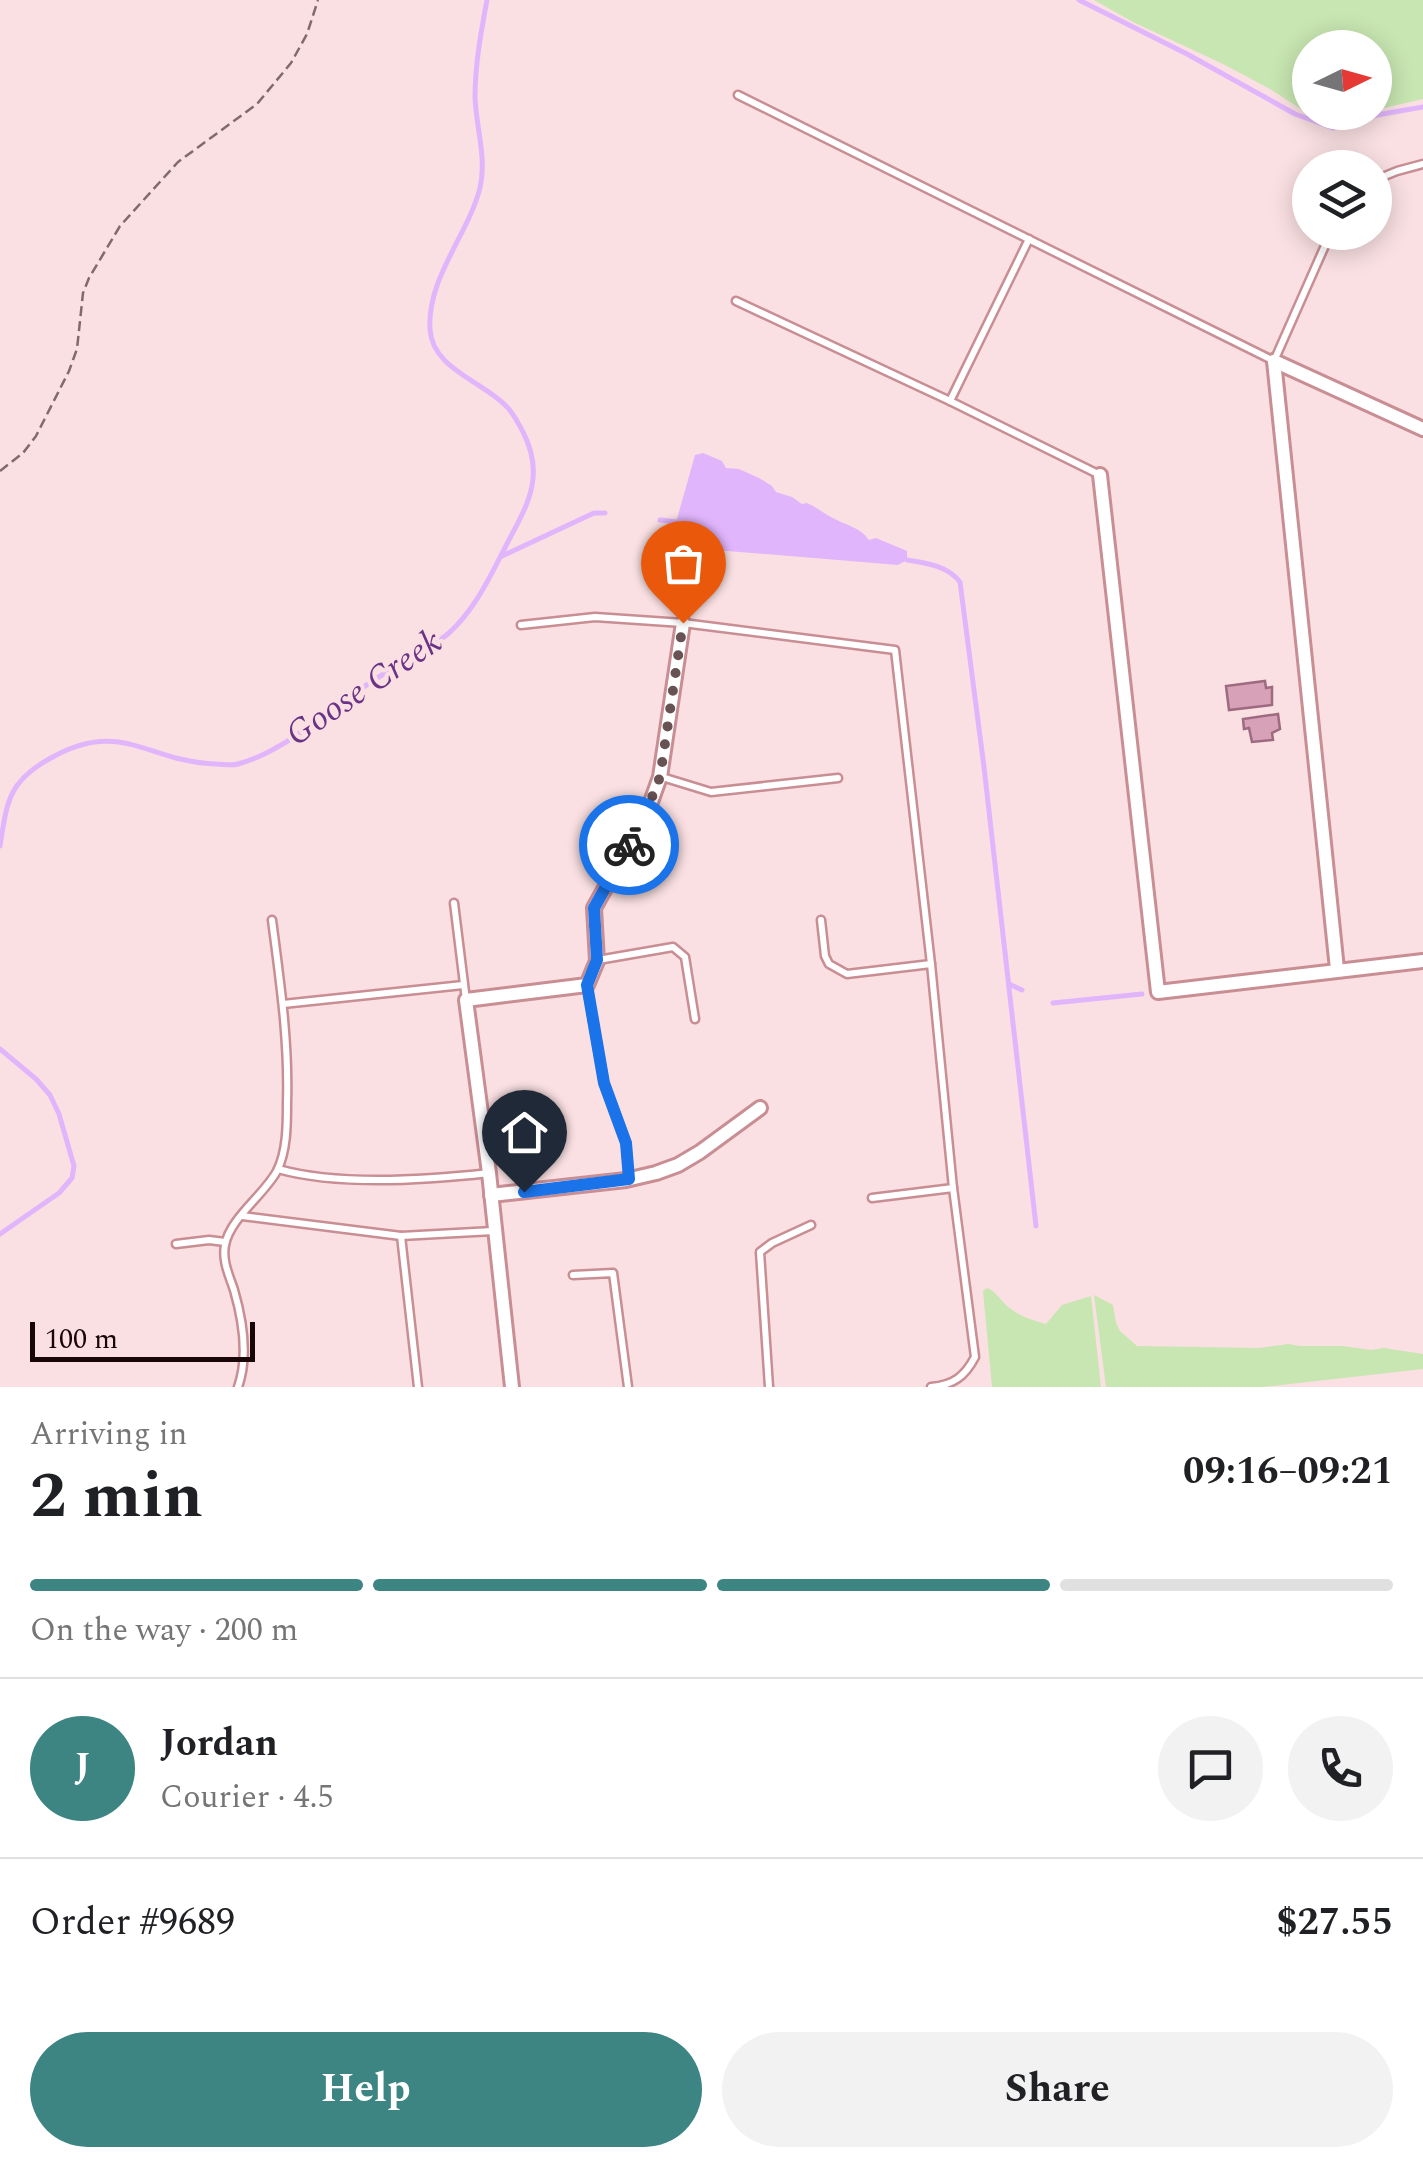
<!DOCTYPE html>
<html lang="en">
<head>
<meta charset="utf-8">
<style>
	:root { --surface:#fff; --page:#f2f2f2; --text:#202124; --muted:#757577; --line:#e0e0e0; --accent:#3d8583 }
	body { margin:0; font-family:Spectral,serif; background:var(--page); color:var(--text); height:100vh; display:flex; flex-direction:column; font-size:38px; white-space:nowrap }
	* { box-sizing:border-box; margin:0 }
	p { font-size:32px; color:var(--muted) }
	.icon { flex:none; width:55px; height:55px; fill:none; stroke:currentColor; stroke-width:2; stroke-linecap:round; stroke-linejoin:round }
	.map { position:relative; height:1387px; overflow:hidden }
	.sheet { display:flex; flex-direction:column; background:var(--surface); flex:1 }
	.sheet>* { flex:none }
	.needle { width:65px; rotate:85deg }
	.buttons { position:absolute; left:1292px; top:30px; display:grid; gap:20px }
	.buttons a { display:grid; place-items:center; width:100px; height:100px; border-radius:50%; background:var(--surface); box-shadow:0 5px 25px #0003; font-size:50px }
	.scale { position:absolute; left:30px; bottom:25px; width:225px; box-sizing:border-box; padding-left:10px; border:5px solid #190608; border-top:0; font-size:28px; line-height:35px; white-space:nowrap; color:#190608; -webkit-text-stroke:8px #fae0e2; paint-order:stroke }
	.pin { position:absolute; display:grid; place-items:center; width:85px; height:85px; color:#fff; margin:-102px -42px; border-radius:50% 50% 50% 0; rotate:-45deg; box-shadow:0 0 10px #0007 }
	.pin .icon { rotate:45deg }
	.courier { position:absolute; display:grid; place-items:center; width:100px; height:100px; margin:-50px; border:8px solid #1a73e8; border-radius:50%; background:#fff; color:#222; box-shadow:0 2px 12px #0007 }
	.summary em { font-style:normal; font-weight:700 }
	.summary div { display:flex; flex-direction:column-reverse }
	.summary { display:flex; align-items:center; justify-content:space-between; height:170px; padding:0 30px }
	h1 { font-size:65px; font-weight:700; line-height:75px }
	.bar { display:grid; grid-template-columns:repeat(4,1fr); gap:15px 10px; align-content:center; height:120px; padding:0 30px }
	.bar i { height:12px; border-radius:8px; background:var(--line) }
	.bar .active { background:var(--accent) }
	.bar p { grid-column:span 4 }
	.line { display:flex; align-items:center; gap:25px; padding:0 30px; border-top:2px solid var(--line) }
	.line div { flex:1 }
	.round { display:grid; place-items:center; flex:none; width:105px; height:105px; border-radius:52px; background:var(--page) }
	.button { display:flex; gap:20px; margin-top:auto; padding:20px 30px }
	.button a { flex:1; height:115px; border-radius:60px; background:var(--accent); color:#fff; font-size:40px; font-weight:700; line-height:115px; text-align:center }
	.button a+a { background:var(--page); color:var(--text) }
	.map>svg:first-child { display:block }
	.green { fill:#c7e6b1 }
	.water { fill:#e1b5fc }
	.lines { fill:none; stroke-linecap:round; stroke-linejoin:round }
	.stream { stroke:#e1b5fc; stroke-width:5 }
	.building { fill:#d7a1b7; stroke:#9d6a80; stroke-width:2.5 }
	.lane-casing { stroke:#c88e94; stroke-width:11 }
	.street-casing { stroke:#c88e94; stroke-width:18 }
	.path { stroke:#806a6c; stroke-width:2.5; stroke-dasharray:10 5; stroke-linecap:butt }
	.lane { stroke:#fff; stroke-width:6 }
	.street { stroke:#fff; stroke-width:12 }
	.done { stroke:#685254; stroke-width:10; stroke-dasharray:0 18 }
	.route { stroke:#1a73e8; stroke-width:12 }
	.labels { text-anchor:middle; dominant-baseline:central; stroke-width:8; stroke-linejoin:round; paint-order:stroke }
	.water-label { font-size:35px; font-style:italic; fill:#6a3486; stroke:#fae0e2 }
</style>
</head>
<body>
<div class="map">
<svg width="1423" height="1387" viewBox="0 0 1423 1387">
	<rect width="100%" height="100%" fill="#fae0e2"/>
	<g class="green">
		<polygon points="1094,0 1423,0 1423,99 1375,110 1375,48 1310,48 1310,112 1365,113 1342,118 1310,115 1270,89 1223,64 1133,22"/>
		<path d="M987,1288C996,1292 999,1298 1006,1305C1018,1316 1031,1320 1046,1324L1062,1305L1091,1296L1101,1387H992L983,1291Z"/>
		<polygon points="1094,1295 1113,1305 1116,1323 1120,1331 1137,1346 1258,1348 1288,1344 1300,1346 1343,1346 1371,1350 1384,1348 1423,1354 1423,1369 1263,1387 1106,1387"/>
	</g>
	<path class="water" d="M703,453L722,461L726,468L739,469L759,478L772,486L776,492L792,497L802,504L807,503C816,507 822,512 831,517C845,525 860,527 869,540L876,538L907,551V560L898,565L679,547L672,538L673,533L695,455Z"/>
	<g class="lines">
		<g class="stream">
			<polyline points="1079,0 1187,54 1295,114 1333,128 1377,115 1423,107"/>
			<polyline points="660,520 677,522"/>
			<polyline points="502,556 594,513 605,513"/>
			<path d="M907,560C926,563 948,566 960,582L984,767L1036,1226"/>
			<path d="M0,846C7,802 8,782 49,759C121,717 147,762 216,764C223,764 231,766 238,764C275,754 305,729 335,707C355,692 377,678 398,665C415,654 434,646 449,633C477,608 493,570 510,538C530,501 544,473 523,432C518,423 514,414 507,407C483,381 432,369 430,329C427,278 468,235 480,188C487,158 476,127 475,97C475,65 481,32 487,0"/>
			<polyline points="1009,984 1022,990"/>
			<polyline points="1053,1003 1142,994"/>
			<polyline points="0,1049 36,1079 50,1095 59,1114 74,1166 72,1178 59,1193 0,1234"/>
		</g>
	</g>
	<g class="building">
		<polygon points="1265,681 1266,688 1272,687 1272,705 1229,710 1226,686"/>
		<polygon points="1278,714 1280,729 1272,733 1273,740 1252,742 1249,728 1244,729 1243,719"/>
	</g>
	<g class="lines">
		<defs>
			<g id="lane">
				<polyline points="738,95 1274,361 1331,232"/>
				<polyline points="1375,180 1397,171 1423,164"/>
				<polyline points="736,301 950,401 1100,475"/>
				<polyline points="950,401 1029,239"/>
				<path d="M521,625L595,617L683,623L895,650L931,964L953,1188L975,1357C965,1376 954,1385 931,1387"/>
				<polyline points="662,777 711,792 838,778"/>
				<polyline points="454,903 466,1000"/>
				<polyline points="821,920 825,956 829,964 847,974 931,964"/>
				<polyline points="598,960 673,947 685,957 695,1019"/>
				<polyline points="587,986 604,1083 626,1143 629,1178"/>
				<polyline points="283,1004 463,985"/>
				<path d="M278,1169C338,1186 427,1180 489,1173"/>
				<polyline points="872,1198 953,1188"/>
				<polyline points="242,1216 401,1236 493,1231"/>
				<polyline points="401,1236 418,1387"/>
				<polyline points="176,1244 209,1240 225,1242"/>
				<polyline points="573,1275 613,1273 628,1387"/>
				<path d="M238,1387C249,1356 243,1321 234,1290C229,1275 222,1261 225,1245C230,1218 264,1195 277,1171C287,1151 287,1125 287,1103C289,1042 280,981 272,920"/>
				<polyline points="769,1387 760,1252 772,1243 811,1225"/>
			</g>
			<g id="street">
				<polyline points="1274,361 1337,969"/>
				<polyline points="1274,361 1423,429"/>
				<polyline points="1100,475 1158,992 1423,961"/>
				<polyline points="491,1195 626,1180 656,1173 678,1165 700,1152 760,1108"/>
				<polyline points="512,1387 489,1173 466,1000 587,985 597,961 594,908 647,813 660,777 683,623"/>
			</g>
		</defs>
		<use href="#lane" class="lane-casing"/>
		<use href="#street" class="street-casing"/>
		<polyline class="path" points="0,471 23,453 36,436 69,371 77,349 83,293 89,278 120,226 178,162 257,104 291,63 307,34 318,0"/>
		<use href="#lane" class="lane"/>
		<use href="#street" class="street"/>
	</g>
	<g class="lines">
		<polyline class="done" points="629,845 646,812 660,777 683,623"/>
		<polyline class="route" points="524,1192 629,1179 626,1143 604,1083 587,985 597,960 594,908 629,845"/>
	</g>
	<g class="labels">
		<g class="water-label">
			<text transform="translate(364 688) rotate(-34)">Goose Creek</text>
		</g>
	</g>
</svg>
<div class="buttons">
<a><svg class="needle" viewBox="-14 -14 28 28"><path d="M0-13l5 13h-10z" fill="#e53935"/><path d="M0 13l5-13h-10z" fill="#757577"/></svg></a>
<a><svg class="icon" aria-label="layers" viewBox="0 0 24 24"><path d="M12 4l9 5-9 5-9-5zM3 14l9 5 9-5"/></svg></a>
</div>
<div class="scale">100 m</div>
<div class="pin" style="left:683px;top:623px;background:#ea580c"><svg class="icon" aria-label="bag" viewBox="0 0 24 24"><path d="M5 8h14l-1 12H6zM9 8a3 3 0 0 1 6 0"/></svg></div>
<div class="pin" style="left:524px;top:1192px;background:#1f2937"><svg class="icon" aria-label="home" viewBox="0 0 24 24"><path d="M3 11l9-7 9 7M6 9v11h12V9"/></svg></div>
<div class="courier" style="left:629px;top:845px"><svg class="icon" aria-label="bike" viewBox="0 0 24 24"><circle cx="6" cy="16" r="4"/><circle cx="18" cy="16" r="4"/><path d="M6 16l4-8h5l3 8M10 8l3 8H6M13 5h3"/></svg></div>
</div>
<section class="sheet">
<div class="summary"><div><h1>2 min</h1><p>Arriving in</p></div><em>09:16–09:21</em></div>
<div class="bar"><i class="active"></i><i class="active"></i><i class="active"></i><i></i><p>On the way · 200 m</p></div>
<div class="line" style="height:180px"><b class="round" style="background:var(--accent);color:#fff">J</b><div><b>Jordan</b><p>Courier · 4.5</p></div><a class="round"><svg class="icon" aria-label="chat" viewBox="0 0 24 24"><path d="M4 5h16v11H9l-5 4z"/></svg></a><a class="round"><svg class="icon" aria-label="phone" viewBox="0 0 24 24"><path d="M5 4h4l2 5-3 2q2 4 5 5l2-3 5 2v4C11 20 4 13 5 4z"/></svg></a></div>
<div class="line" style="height:130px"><div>Order #9689</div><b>$27.55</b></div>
<div class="button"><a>Help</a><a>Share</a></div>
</section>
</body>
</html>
